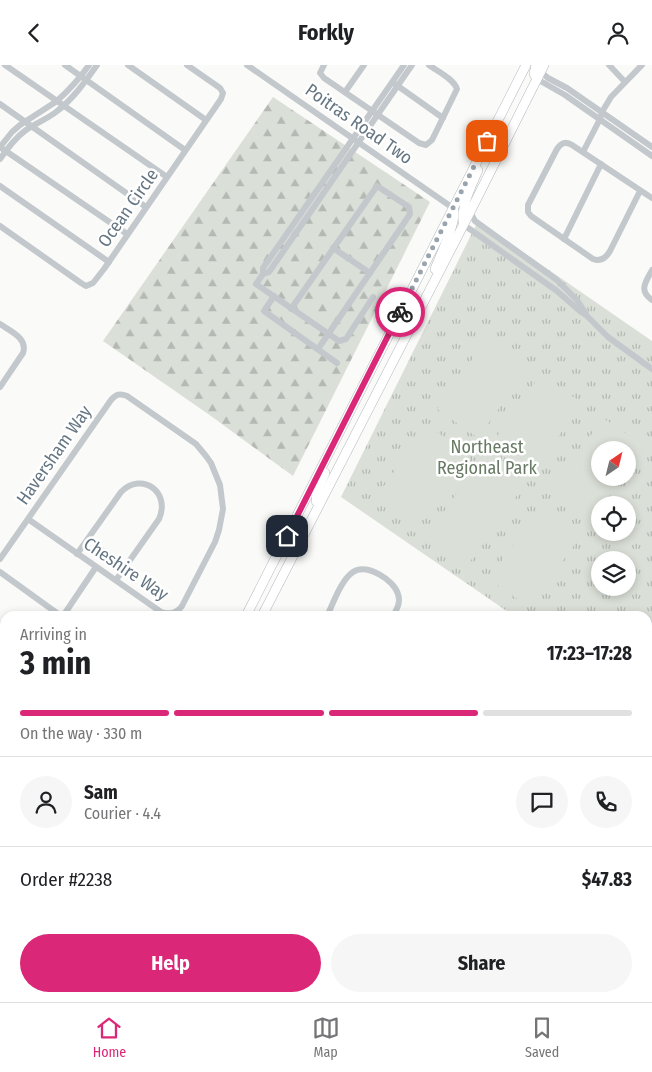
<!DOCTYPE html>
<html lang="en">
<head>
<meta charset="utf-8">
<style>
	:root { --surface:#fff; --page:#f6f6f6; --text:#202124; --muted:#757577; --line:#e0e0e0; --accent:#db2777 }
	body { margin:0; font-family:"Fira Sans Condensed",sans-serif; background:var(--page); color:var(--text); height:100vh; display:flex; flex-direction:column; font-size:19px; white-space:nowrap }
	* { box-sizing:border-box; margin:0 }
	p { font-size:16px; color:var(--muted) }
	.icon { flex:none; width:28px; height:28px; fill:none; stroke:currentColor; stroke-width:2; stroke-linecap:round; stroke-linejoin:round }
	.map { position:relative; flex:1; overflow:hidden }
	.sheet { position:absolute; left:0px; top:546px; width:652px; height:391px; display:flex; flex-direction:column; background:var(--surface); border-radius:15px 15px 0 0; box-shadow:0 2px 8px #0003 }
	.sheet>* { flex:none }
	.needle { width:32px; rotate:35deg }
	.tools { position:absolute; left:591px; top:376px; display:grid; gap:10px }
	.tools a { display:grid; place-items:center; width:45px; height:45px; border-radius:50%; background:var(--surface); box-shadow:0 2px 8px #0003; font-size:25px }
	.pin { position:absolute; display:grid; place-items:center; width:42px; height:42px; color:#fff; margin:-21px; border-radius:10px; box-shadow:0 2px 8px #0006 }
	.courier { position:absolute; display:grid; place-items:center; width:50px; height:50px; margin:-25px; border:4px solid #db2777; border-radius:50%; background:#fff; color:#222; box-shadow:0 1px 6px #0007 }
	.headline em { font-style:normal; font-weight:700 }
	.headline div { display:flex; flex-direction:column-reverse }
	.headline { display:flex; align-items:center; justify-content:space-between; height:85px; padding:0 20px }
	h1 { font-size:32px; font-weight:700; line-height:38px }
	.bar { display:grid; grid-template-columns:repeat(4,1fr); gap:8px 5px; align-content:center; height:60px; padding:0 20px }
	.bar i { height:6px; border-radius:4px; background:var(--line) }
	.bar .selected { background:var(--accent) }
	.bar p { grid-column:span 4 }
	.line { display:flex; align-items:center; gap:12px; padding:0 20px; border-top:1px solid var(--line) }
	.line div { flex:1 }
	.round { display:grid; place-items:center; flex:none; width:52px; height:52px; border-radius:26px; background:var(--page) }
	.button { display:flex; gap:10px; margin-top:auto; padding:10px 20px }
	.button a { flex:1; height:58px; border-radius:30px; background:var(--accent); color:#fff; font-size:20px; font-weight:700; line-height:58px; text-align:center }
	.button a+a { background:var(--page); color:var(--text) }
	header { display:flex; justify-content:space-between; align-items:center; height:65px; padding:0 20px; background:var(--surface); font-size:22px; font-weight:700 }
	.tab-bar { display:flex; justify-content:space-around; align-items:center; height:70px; border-top:1px solid var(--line); background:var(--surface); font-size:14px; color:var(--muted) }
	.tab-bar a { display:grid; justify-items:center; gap:2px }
	.tab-bar .selected { color:var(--accent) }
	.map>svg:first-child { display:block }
	.forest { fill:url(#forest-firs) }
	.park { fill:url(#park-tufts); fill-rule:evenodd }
	.garden { fill:#dadfd7 }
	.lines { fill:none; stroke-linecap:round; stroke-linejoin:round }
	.highway-casing { stroke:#b4b9bd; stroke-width:10 }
	.minor { stroke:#c3c8cc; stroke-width:6 }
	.highway { stroke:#fff; stroke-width:9 }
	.done { stroke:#99a4ac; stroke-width:5; stroke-dasharray:0 9 }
	.route { stroke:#db2777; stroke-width:6 }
	.labels { text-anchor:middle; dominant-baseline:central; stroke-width:5; stroke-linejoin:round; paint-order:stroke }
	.street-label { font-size:18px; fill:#657683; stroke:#fff }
	.park-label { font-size:18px; fill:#687a64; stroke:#fff }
</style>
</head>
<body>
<header><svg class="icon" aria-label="back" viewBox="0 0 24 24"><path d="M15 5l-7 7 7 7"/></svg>Forkly<svg class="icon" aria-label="person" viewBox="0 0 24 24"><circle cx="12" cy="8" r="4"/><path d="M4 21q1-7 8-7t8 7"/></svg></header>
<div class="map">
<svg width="652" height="937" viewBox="0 0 652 937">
	<defs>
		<pattern id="forest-firs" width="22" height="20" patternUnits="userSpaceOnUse" patternTransform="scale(1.25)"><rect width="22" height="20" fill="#dadfd7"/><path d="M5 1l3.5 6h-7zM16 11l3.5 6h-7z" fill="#b4b9b4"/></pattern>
		<pattern id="park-tufts" width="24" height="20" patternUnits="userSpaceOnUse" patternTransform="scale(1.25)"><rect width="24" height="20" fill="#dadfd7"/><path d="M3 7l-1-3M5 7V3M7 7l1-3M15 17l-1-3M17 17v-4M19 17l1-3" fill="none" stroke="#b4b9b4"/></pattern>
	</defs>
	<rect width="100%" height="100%" fill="#fafaf8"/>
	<polygon class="forest" points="273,32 430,137 293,411 211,351 103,276"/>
	<g class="park">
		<path d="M478,156L652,276V647L648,644V551H514L341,432ZM600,385H628V412H600ZM600,440H628V468H600ZM600,495H628V522H600Z"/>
		<polygon points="100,480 118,493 111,502 93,489"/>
	</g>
	<g class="garden">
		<polygon points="488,272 529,301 478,373 437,344"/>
		<polygon points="541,309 582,338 531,410 490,381"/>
		<polygon points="603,353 644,381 628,405 628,385 600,385 600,412 622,413 603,440 600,440 600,444 593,454 552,425"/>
		<polygon points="427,360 468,389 417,461 376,432"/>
		<polygon points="479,397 520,426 469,498 428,469"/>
		<polygon points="540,441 581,470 530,543 489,514"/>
	</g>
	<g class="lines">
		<defs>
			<g id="highway">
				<polyline points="536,0 534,9 537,14"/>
				<path d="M463,157C462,138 471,122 478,105"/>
				<path d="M435,204C440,192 456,157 454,146"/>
				<polyline points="319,440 316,436 317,427 325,408"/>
				<polyline points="246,551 526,0"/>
				<polyline points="262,551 470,147 544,0"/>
				<polyline points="50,937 53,932"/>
				<polyline points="67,937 69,932"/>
			</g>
		</defs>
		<use href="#highway" class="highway-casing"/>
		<g class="minor">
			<polyline points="5,0 167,112"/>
			<polyline points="65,0 185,85"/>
			<polyline points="128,0 206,55"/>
			<polyline points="247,0 453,143"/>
			<path d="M324,0L320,8L324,13L419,78L426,80L432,75L457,24C454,14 437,6 429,0"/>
			<polyline points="404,0 263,203 263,209 269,207 412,0"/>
			<polyline points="609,0 625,17"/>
			<polyline points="541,7 548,13 567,23 652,82"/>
			<polyline points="537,14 565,30 652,91"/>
			<polyline points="395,19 443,53"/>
			<polyline points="345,27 364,0"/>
			<polyline points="0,39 146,142"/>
			<polyline points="0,82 127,169"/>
			<path d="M0,82L12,67L20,60L57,36C69,25 80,13 89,0"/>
			<polyline points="583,87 600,54 602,47 611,32 642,0"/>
			<path d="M0,94C8,83 15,73 26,65C36,58 47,54 56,47C73,34 85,17 97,0"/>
			<polyline points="0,121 109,197"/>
			<path d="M640,126L610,186C606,193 601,197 593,194L531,151L528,147V140L557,84C561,78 566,76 572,80L652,133"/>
			<polyline points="470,147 475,156 557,215 577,235 586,249"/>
			<polyline points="464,160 557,226 581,247 586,250 608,272 652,304"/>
			<polyline points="0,161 81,218 86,221 93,218 104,204 221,34 223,28 220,23 187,0"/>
			<polyline points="564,174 601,99"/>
			<polyline points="333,183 370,208"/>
			<path d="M652,205C646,217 638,225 652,235"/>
			<polyline points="263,209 256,219 339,276 346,274 373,232"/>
			<polyline points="274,231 264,246 337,298"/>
			<polyline points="291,244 377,121 409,142 410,149 400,164 318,284"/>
			<path d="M0,259C10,266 28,273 23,288L0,322"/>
			<path d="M77,489L121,427C142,406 171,427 159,454L116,515"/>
			<path d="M0,494L111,335C116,329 120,328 127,331L196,379L206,391L211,398L220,420L223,444L219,465L215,477L182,541C177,548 170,550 161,547L28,454"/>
			<polyline points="0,507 61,551"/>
			<polyline points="63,551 96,502"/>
			<path d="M327,551C333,539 341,515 353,507C367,498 394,515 398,529C401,537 397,544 393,551"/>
			<polyline points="0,569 5,573"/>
			<polyline points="0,580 5,584"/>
			<polyline points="0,630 5,623"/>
			<polyline points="0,648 5,641"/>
			<polyline points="0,694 5,687"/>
			<polyline points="0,763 5,767"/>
			<polyline points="0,815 5,818"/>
			<polyline points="0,840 5,833"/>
			<polyline points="648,887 652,880"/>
			<polyline points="648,902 652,905"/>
			<polyline points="153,932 159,937"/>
			<polyline points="281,932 288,937"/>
			<polyline points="506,932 512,937"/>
			<polyline points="98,937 100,932"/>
			<polyline points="309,937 313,932"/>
			<polyline points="350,937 353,932"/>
			<polyline points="613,937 616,932"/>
		</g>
		<use href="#highway" class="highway"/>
	</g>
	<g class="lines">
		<polyline class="done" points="400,247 487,76"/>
		<polyline class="route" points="287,471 400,247"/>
	</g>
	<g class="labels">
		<g class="street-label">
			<text transform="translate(359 59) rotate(35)">Poitras Road Two</text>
			<text transform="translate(128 143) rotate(-55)">Ocean Circle</text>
			<text transform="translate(54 390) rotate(-55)">Haversham Way</text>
			<text transform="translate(126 504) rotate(34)">Cheshire Way</text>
		</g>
		<g class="park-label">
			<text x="487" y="382">Northeast<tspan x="487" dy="21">Regional Park</tspan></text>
		</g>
	</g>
</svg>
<div class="tools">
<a><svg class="needle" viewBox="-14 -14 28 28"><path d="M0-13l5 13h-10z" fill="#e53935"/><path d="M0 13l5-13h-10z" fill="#757577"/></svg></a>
<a><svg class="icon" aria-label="locate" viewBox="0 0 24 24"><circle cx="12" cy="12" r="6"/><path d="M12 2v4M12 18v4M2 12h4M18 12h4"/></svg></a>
<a><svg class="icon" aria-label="layers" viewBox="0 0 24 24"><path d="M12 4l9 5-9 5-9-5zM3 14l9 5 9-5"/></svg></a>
</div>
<div class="pin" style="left:487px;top:76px;background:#ea580c"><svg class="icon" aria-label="bag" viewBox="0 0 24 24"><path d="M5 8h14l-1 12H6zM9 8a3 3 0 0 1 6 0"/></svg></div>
<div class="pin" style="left:287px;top:471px;background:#1f2937"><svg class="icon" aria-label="home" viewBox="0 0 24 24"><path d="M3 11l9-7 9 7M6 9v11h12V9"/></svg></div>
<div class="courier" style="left:400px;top:247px"><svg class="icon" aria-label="bike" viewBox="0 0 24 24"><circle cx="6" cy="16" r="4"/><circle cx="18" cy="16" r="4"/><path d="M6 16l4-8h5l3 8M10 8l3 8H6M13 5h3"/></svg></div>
<section class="sheet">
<div class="headline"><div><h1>3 min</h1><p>Arriving in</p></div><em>17:23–17:28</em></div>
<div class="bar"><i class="selected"></i><i class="selected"></i><i class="selected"></i><i></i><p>On the way · 330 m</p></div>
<div class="line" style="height:90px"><a class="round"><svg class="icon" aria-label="person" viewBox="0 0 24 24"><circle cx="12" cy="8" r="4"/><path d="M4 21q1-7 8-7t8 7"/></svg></a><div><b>Sam</b><p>Courier · 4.4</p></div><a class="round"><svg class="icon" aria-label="chat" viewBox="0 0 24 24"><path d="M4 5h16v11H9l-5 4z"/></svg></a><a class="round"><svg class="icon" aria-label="phone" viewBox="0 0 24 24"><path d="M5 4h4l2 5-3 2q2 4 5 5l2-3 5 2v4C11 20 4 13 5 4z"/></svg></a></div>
<div class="line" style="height:65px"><div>Order #2238</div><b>$47.83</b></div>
<div class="button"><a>Help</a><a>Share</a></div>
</section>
</div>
<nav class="tab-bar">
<a class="selected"><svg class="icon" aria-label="home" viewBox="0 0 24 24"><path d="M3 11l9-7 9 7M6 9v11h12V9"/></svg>Home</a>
<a><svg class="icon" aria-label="map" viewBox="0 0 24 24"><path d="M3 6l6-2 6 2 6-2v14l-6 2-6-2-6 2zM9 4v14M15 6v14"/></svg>Map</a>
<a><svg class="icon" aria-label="saved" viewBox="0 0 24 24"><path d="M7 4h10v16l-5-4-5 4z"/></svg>Saved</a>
</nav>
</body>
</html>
